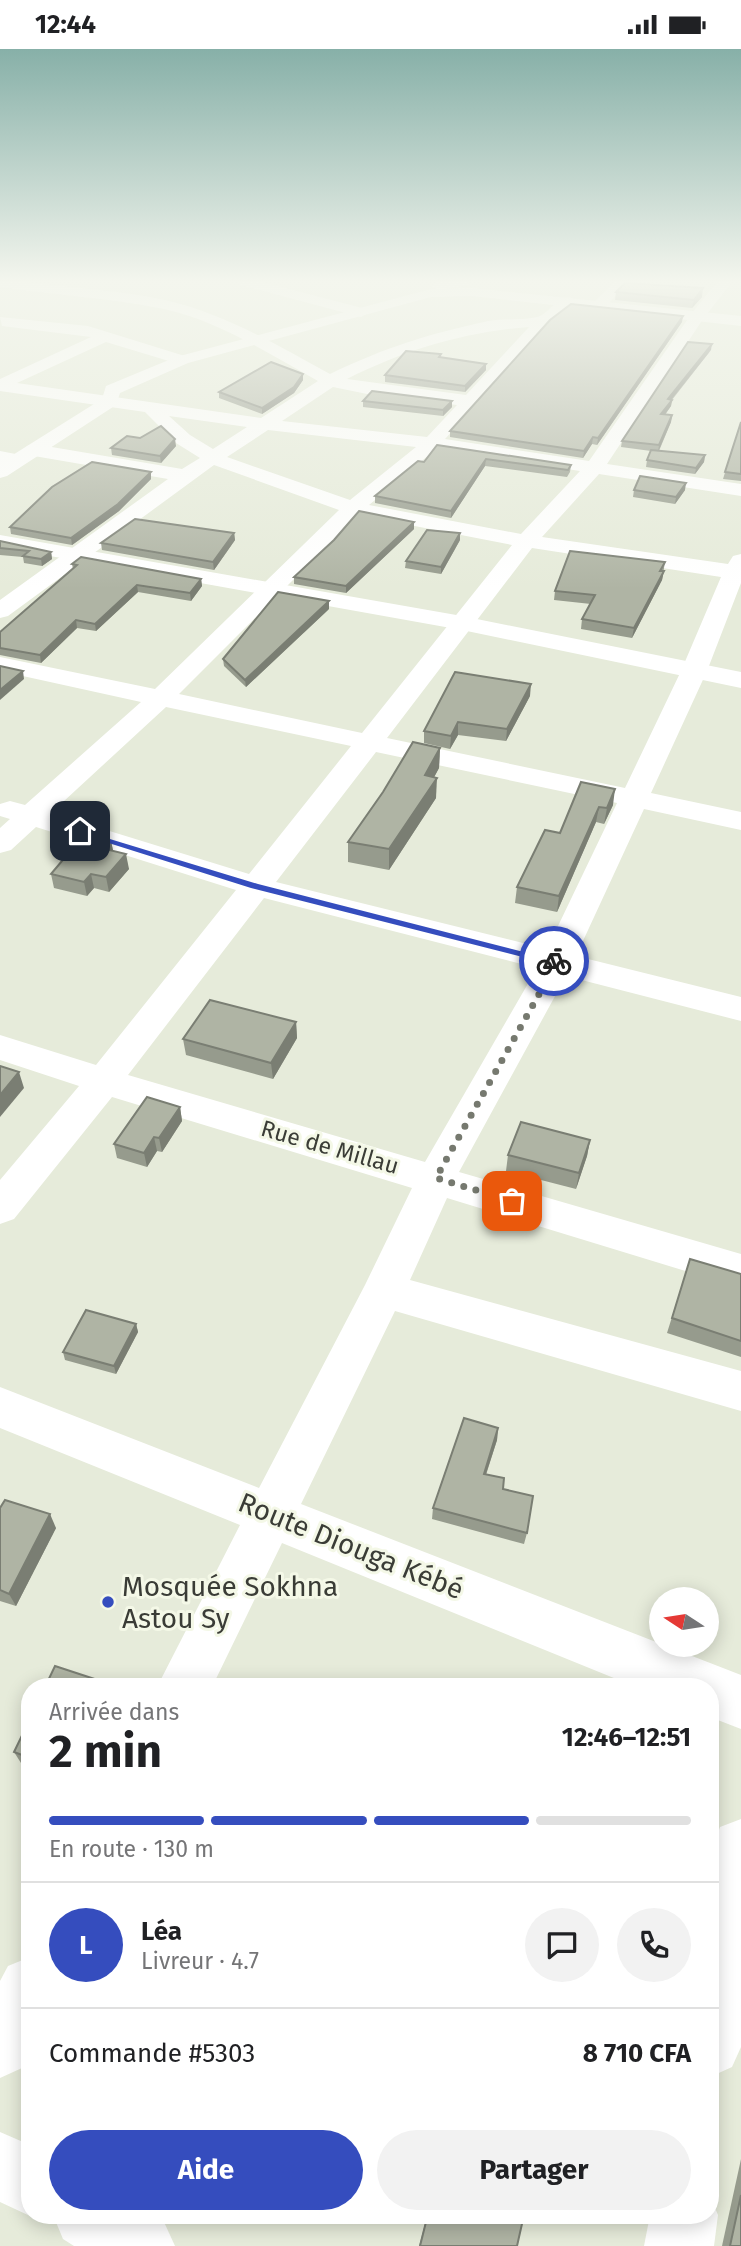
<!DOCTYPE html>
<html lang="fr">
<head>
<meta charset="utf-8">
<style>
	:root { --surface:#fff; --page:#f2f2f2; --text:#202124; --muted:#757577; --line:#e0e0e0; --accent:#354dbe }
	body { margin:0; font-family:"Fira Sans",sans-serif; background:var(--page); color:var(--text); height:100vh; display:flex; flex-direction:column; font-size:26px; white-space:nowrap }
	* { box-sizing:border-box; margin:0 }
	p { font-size:23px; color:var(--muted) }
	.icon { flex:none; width:38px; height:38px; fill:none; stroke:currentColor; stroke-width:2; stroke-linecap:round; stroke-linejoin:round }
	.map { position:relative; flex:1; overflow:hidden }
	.panel { position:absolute; left:21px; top:1629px; width:698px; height:546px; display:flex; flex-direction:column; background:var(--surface); border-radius:28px; box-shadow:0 4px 18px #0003 }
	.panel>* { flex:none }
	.needle { width:46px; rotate:282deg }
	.fabs { position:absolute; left:649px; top:1538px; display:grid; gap:14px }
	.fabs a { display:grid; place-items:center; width:70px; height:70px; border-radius:50%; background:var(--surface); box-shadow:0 4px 18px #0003; font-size:35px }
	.pin { position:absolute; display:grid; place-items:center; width:60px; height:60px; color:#fff; margin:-30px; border-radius:14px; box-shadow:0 4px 10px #0006 }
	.courier { position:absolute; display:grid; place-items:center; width:70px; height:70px; margin:-35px; border:5px solid #354dbe; border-radius:50%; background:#fff; color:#222; box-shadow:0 2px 9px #0007 }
	.overview em { font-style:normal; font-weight:700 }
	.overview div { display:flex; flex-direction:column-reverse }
	.overview { display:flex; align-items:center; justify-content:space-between; height:119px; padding:0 28px }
	h1 { font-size:46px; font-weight:700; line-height:52px }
	.bar { display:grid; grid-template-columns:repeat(4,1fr); gap:10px 7px; align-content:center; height:84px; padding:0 28px }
	.bar i { height:9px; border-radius:5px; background:var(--line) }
	.bar .on { background:var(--accent) }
	.bar p { grid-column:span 4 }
	.line { display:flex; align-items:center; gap:18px; padding:0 28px; border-top:2px solid var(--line) }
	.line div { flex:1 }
	.round { display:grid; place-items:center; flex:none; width:74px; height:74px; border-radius:37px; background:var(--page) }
	.cta { display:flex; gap:14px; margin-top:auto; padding:14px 28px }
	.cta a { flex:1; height:80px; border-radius:42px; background:var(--accent); color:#fff; font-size:28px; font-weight:700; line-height:80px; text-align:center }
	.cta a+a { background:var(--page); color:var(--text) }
	.status { display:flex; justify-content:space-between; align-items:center; height:49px; padding:0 35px; background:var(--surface); direction:ltr }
	.status svg { height:19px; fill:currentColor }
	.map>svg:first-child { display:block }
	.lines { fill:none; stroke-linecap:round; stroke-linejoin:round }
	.street { fill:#fff; fill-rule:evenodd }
	.secondary { fill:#fff; fill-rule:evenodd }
	.wall { fill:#969b8d }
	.shaded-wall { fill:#7a7e73 }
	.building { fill:#afb4a4; stroke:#7a7e73; stroke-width:2 }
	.route { fill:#354dbe }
	.done { stroke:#76796f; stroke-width:7; stroke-dasharray:0 12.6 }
	.poi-dot { fill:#354dbe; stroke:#f4f8e7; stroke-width:2.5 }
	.labels { text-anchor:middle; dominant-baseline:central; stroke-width:6; stroke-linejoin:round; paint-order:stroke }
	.street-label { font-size:23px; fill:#3a3c36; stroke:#f4f8e7 }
	.near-street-label { font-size:28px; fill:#3a3c36; stroke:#f4f8e7 }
	.near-poi-label { font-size:28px; fill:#3a3c36; stroke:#f4f8e7; text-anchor:start }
</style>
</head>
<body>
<div class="status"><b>12:44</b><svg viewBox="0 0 49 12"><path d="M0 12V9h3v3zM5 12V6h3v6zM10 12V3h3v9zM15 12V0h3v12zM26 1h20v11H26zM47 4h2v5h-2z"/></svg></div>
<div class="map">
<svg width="741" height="2197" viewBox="0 0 741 2197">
	<rect width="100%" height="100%" fill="#e6ebda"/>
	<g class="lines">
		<g class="street">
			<path d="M0,233H24C72,239 122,241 169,252C227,266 279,297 330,325C386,298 429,285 488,272C504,269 522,272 537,268C551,264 557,245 573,249L575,252L573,255L548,275L445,390L589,412L692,264L717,233H732L703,270L607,415L741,435V447L599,425L542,488L728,515L733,507L741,505V534L707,622L651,744L741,763V781L644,760L576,907L741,948V972L566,927L459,1123L741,1205V1239L447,1149L410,1231L741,1322V1362L395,1262L301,1455L741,1626V1680L710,1668V1638H636L282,1494L212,1638H157L240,1476L0,1379V1338L259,1439L365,1236L412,1139L112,1048L14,1170L0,1175V1131L79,1037L0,1011V986L96,1016L236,841L36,778L11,801L0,804V779L10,770L0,767V755L10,752L25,756L141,653L0,622V608L155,640L339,461L214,416L8,567L0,569V551L168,430L34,407L27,405L24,401L27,397L34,395L182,420L200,409L176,394L145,363L0,342V330L91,288L2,277L0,268L88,277L188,308L190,311L182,316L106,293L17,334L261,369L318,332C269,305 219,272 164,260C111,249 54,246 0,238ZM529,278L466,346L347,330C405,301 464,283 529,278ZM333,338L372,346L457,356L427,388L282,372ZM169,367L247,378L213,400L190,386ZM268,381L416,398L350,451L227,408ZM436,400L580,422L521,485L369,456ZM358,466L512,496L362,684L179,645ZM532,499L721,528L681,622L625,739L387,689ZM166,658L351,697L249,825L51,764ZM376,703L617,754L547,900L276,833ZM264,849L537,919L425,1113L128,1026Z"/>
			<polygon points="239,233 262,233 366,260 369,263 361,268 241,236"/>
			<polygon points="437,233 470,233 468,236 438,241 431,237"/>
			<polygon points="614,233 629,233 604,259 594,259 592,256 594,253"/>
			<polygon points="0,402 26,407 29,411 19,417 0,414"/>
			<polygon points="741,1770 741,1998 732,2018 710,2028 710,1808 720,1778"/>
			<polygon points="30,1908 30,2005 22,2019 0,2029 0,1932 8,1917"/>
			<polygon points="0,2083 30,2096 30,2167 0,2153"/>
			<polygon points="710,2147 718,2166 714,2197 644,2197 650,2166 710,2166"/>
			<polygon points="53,2166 154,2166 164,2173 175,2197 74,2197 63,2190"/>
		</g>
		<g class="secondary">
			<polygon points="472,239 741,267 741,277 472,247 431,248 188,314 120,344 116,356 7,427 0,429 0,414 102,350 106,337 176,308 431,240"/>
			<polygon points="0,486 462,567 741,623 741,639 462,581 0,498"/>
		</g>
	</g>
	<g class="wall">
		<polygon points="616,243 702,248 692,259 615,251"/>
		<polygon points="682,273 597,396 592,395 583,409 450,388 450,382"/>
		<polygon points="711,301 672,351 671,357 665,366 672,366 671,373 659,402 705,406 704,413 695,425 646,418 647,411 651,402 621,398 622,392"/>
		<polygon points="486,321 465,343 385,333 385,326"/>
		<polygon points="303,325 303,331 294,344 262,365 219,349 219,343"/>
		<polygon points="363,352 452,352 452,358 443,367 363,358"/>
		<polygon points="741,373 741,432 723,430"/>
		<polygon points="140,389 176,397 161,414 112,406 111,399"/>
		<polygon points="437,396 571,416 570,423 567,428 485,417 451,469 375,454 375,447 424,413"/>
		<polygon points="151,423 151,430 119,462 72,496 11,485 10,478"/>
		<polygon points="634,441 685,441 675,455 633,448"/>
		<polygon points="414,473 414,480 346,544 294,535 294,528"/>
		<polygon points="234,484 235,491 214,521 102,501 101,494"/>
		<polygon points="460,491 441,525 405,519 406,512"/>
		<polygon points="0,492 51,503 52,510 42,517 24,514 23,508 0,506"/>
		<polygon points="665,513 662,531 632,589 581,580 582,570 591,555 554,551 555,542"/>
		<polygon points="72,515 201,530 202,537 191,552 138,543 96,582 77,579 41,614 0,606 0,583 73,520"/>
		<polygon points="329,560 246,638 224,617 223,610"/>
		<polygon points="530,647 506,692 458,686 450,700 424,694 424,682"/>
		<polygon points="440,699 439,719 434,728 436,749 389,821 348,813 348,793"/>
		<polygon points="581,733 613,756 604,775 596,773 557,863 515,854 517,838 560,784"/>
		<polygon points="111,792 113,802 129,820 109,843 94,839 87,847 54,839 51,825"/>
		<polygon points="296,973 297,989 273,1030 186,1006 183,990"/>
		<polygon points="180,1058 182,1072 162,1103 157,1102 147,1118 117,1109 114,1095"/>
		<polygon points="590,1091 587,1107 576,1140 506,1122 508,1106"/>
		<polygon points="690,1210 741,1225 741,1308 667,1284"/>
		<polygon points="136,1275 138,1283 116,1325 65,1311 63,1303"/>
		<polygon points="498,1379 497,1391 486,1426 503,1440 527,1484 524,1495 432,1470 433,1459"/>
		<polygon points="0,1459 56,1479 16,1557 0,1552"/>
		<polygon points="30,1670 30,1717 21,1714 14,1703"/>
		<polygon points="741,2110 741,2197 722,2197"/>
		<polygon points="417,2166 524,2166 517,2197 419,2197 426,2171"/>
	</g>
	<g class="shaded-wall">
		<polygon points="703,239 702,248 692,259 694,251"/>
		<polygon points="683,267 682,273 597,396 598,389"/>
		<polygon points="712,295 711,301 667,356 668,350"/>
		<polygon points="486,315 486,321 465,343 465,337"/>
		<polygon points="303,325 303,331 294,344 262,365 262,359"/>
		<polygon points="672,351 671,357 660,372 661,365"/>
		<polygon points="452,352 452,358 443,367 443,361"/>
		<polygon points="672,366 671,373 658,403 659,396"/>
		<polygon points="593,388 592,395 583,409 584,402"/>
		<polygon points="175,390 176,397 161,414 160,407"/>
		<polygon points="705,406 704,413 695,425 696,419"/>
		<polygon points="486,410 485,417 451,469 451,462"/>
		<polygon points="151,423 151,430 119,462 72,496 71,489"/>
		<polygon points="686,434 685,441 675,455 676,448"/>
		<polygon points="414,473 414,480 346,544 346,537"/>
		<polygon points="234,484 235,491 214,521 213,513"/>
		<polygon points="460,484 460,491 441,525 441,518"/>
		<polygon points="51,503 52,510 42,517 41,510"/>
		<polygon points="664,522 662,531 632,589 634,579"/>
		<polygon points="201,530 202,537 191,552 190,544"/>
		<polygon points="137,536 138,543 96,582 95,575"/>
		<polygon points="329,552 329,560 246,638 245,631"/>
		<polygon points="76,571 77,579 41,614 40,606"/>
		<polygon points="23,622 24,630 0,651 0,641"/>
		<polygon points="531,635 530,647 506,692 507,680"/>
		<polygon points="458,673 458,686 450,700 451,687"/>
		<polygon points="440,699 439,719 424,747 425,726"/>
		<polygon points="437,729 436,749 389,821 389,800"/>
		<polygon points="615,740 613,756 604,775 607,759"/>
		<polygon points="599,758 596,773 557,863 559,847"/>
		<polygon points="111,792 114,806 105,800"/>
		<polygon points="126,805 129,820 109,843 106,828"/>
		<polygon points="91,825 94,839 87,847 84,833"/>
		<polygon points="296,973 297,989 273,1030 271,1014"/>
		<polygon points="19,1023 24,1039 0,1068 0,1046"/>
		<polygon points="180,1058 182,1072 162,1103 159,1089"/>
		<polygon points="154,1088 157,1102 147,1118 144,1104"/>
		<polygon points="590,1091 587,1107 576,1140 579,1124"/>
		<polygon points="136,1275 138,1283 116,1325 114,1317"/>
		<polygon points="498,1379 497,1391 482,1437 484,1425"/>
		<polygon points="50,1465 56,1479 16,1557 9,1545"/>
	</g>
	<g class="building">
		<polygon points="625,234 703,239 694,251 616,243"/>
		<polygon points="571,255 683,267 598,389 593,388 584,402 450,382 550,271"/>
		<polygon points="688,293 712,295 668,350 672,351 661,365 672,366 659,396 622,392"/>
		<polygon points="406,302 441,305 439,308 486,315 465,337 385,326"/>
		<polygon points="271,313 303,325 294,338 262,359 219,343"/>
		<polygon points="372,342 452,352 443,361 363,352"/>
		<polygon points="741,373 741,425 725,423"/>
		<polygon points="161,377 175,390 160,407 111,399 127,387 140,389"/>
		<polygon points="437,396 571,416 568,421 486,410 451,462 375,447 418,412 424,413"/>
		<polygon points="651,401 705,406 696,419 647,411"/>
		<polygon points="92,413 151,423 118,455 71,489 10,478 52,438"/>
		<polygon points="640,427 686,434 676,448 634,441"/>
		<polygon points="359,462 414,473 346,537 294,528 334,491"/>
		<polygon points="135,470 234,484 213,513 101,494"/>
		<polygon points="427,481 460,484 441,518 406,512"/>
		<polygon points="0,492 51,503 41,510 23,507 29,502 0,499"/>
		<polygon points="570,502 665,513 660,522 664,522 634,579 582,570 595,546 555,542"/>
		<polygon points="81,508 201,530 190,544 137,536 95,575 76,571 40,606 0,599 0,583 77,516 72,515"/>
		<polygon points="278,543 329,552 245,631 223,610"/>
		<polygon points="0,617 23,622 0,641"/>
		<polygon points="455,623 531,635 507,680 458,673 451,687 424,682"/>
		<polygon points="413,693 440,699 425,726 437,729 389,800 348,793 383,743"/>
		<polygon points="581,733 615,740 607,759 599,758 559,847 517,838 545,781 560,784"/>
		<polygon points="83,787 111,792 105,800 126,805 106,828 91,825 84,833 51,825"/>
		<polygon points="210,951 296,973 271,1014 183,990"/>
		<polygon points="0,1017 19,1023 0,1046"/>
		<polygon points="147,1048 180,1058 159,1089 154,1088 144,1104 114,1095"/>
		<polygon points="521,1073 590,1091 579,1124 508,1106"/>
		<polygon points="690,1210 741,1225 741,1292 672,1269"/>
		<polygon points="86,1261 136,1275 114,1317 63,1303"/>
		<polygon points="464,1369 498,1379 484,1425 504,1429 503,1440 533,1447 527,1484 433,1459"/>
		<polygon points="5,1451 50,1465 9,1545 0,1541 0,1459"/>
		<polygon points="55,1617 119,1638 45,1638"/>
		<polygon points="30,1670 30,1709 14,1703"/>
		<polygon points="741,2146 741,2197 730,2197"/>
		<polygon points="421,2166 524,2166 517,2197 420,2197 427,2169"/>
	</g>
	<linearGradient id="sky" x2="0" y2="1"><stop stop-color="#87b0a8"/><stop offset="0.43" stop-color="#f4f6ee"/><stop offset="1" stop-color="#f4f6ee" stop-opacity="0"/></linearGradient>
	<rect width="741" height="540" fill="url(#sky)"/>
	<polygon class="route" points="77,780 258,835 559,912 554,916 251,839 77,784"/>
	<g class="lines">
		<polyline class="done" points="512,1152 436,1129 557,913 554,912"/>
	</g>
	<circle class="poi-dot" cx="108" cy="1553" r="7"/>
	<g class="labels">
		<g class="street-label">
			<text transform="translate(330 1098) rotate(16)">Rue de Millau</text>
		</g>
		<g class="near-street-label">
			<text transform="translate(351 1497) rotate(22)">Route Diouga Kébé</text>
		</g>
		<g class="near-poi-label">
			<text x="122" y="1537">Mosquée Sokhna<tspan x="122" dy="32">Astou Sy</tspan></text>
		</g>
	</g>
</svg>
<div class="fabs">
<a><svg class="needle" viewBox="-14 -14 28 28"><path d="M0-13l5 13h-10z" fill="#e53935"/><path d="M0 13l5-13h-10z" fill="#757577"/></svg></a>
</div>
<div class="pin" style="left:512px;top:1152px;background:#ea580c"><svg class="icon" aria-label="bag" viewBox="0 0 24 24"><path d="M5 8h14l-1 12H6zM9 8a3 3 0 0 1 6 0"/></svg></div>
<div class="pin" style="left:80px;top:782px;background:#1f2937"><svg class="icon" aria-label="home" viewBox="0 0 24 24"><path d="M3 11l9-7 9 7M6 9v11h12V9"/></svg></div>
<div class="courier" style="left:554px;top:912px"><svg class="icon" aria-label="bike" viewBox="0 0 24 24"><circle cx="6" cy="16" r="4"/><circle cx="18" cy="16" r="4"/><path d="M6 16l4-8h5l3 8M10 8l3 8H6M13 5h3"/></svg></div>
<section class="panel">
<div class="overview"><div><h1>2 min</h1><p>Arrivée dans</p></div><em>12:46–12:51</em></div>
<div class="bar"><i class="on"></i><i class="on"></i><i class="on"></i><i></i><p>En route · 130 m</p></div>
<div class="line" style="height:126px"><b class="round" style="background:var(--accent);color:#fff">L</b><div><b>Léa</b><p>Livreur · 4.7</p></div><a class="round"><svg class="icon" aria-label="chat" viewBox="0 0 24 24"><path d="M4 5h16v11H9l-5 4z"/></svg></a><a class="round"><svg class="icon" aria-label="phone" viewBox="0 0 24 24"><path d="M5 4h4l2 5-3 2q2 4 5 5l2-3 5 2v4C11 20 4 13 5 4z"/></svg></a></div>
<div class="line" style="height:91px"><div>Commande #5303</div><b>8 710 CFA</b></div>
<div class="cta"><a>Aide</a><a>Partager</a></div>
</section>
</div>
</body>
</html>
